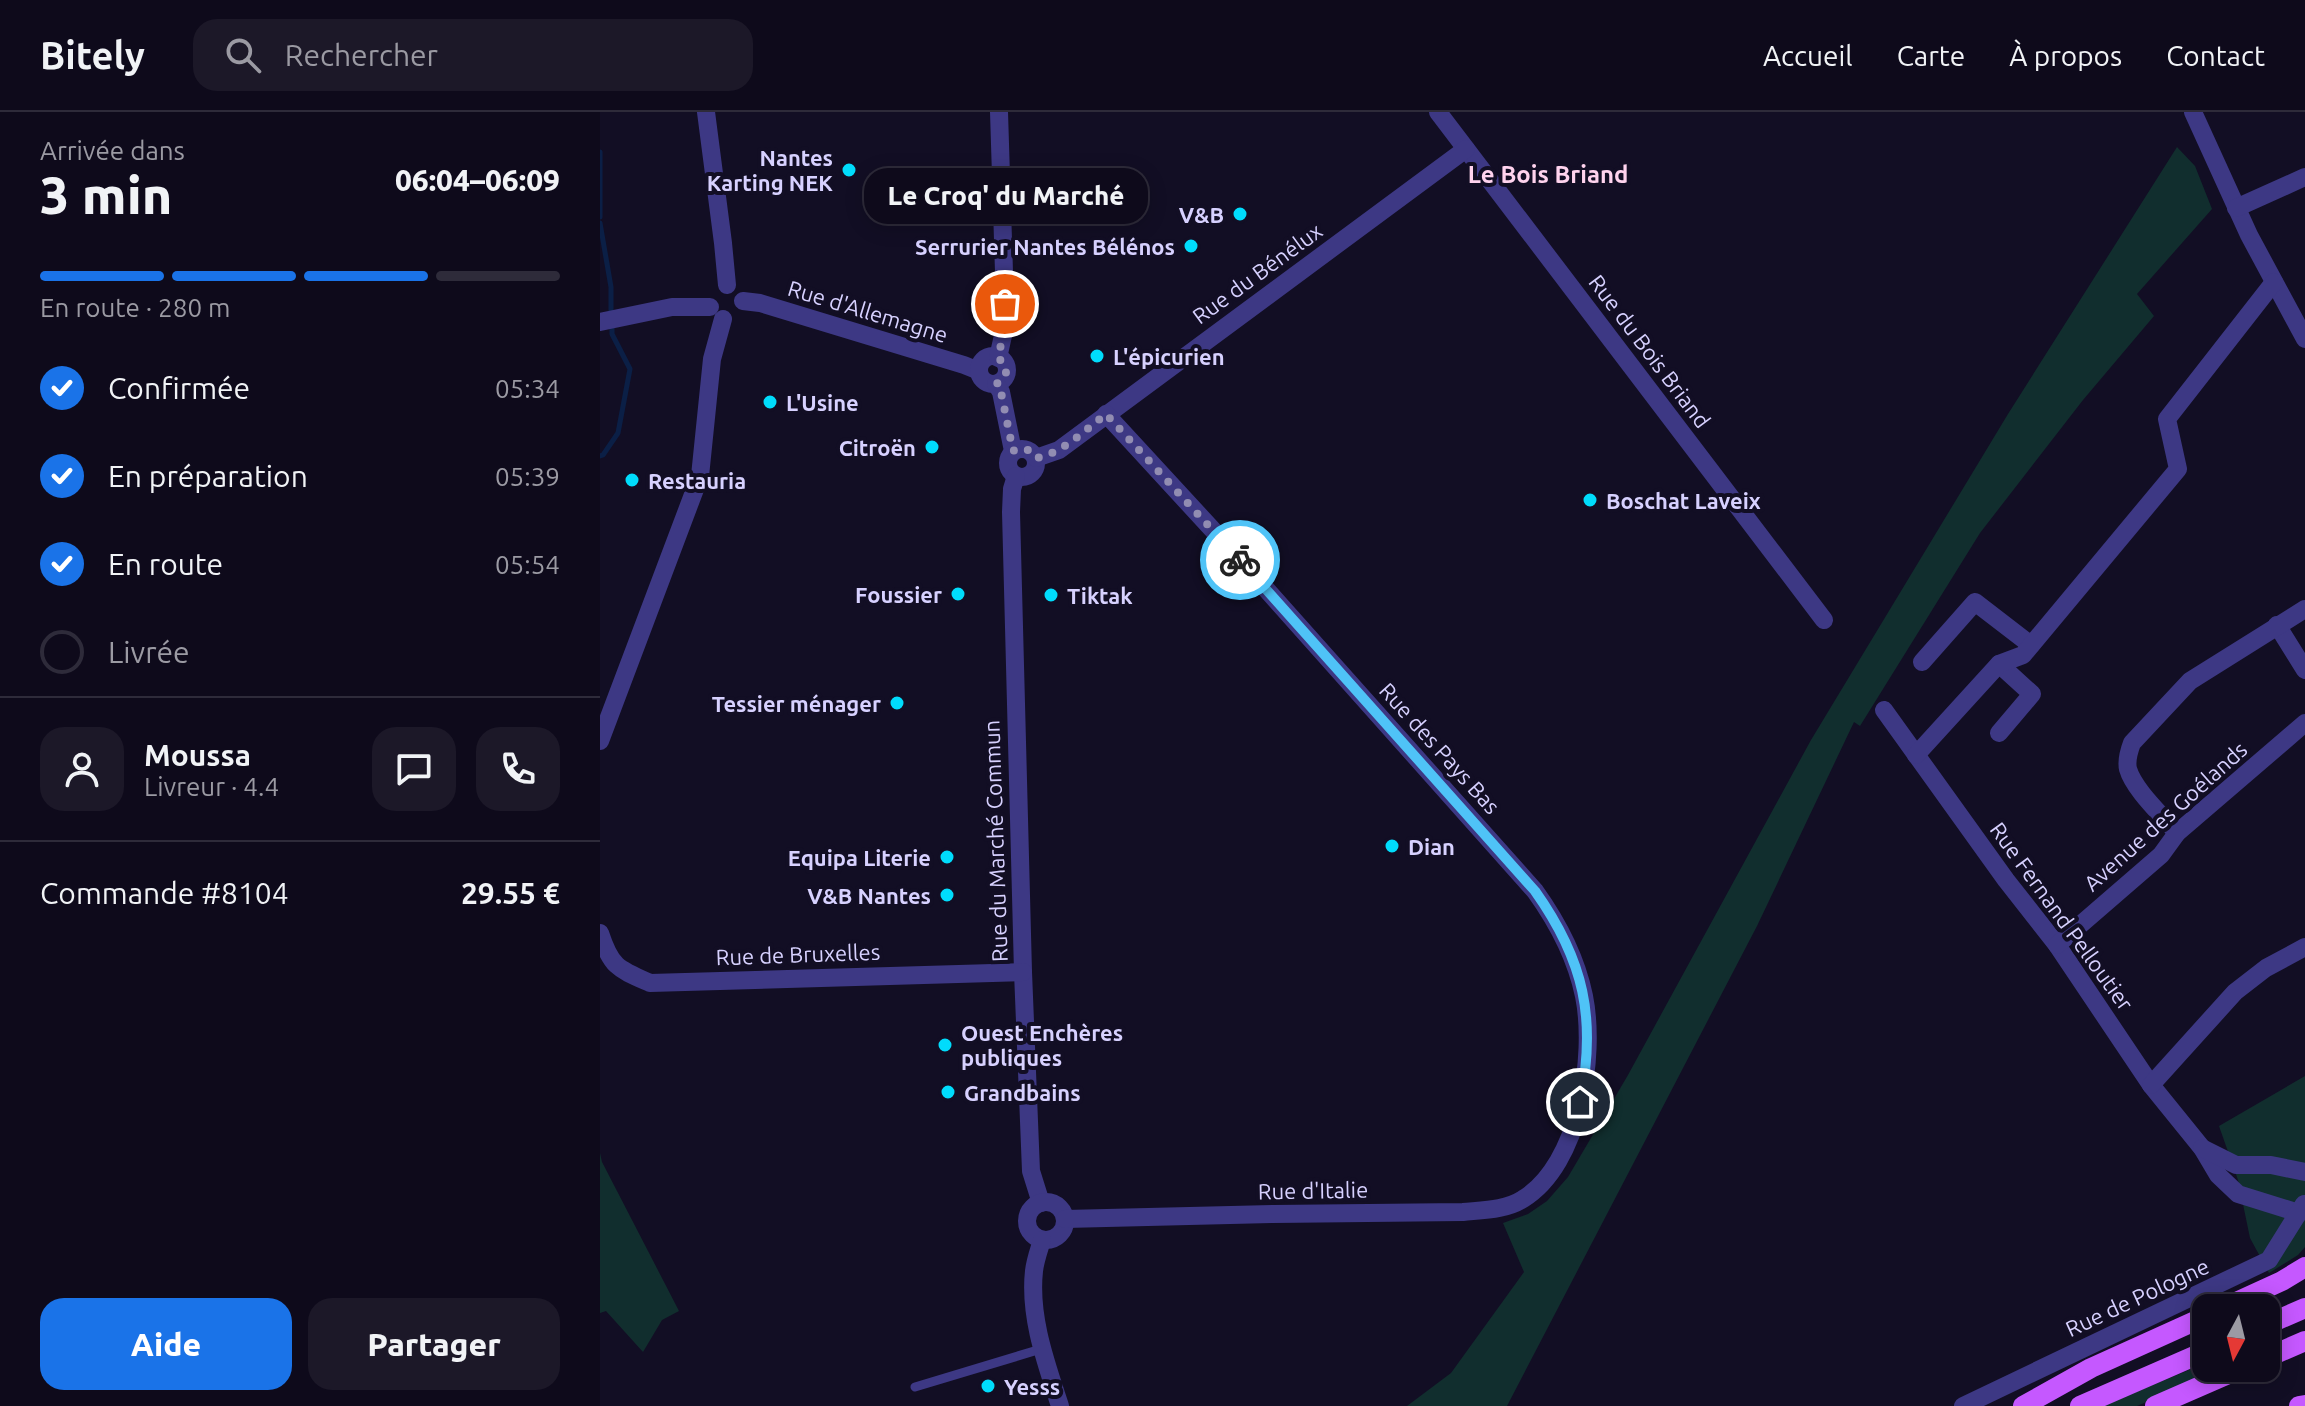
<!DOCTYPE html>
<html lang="fr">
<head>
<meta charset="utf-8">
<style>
	:root { --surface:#0e0a1b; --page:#1c1828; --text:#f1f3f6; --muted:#9b9aa3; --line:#2e2b3a; --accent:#1a73e8 }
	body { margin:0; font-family:Ubuntu,sans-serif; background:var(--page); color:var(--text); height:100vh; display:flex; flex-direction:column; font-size:30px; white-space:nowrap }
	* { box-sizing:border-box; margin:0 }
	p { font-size:26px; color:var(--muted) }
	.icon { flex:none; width:44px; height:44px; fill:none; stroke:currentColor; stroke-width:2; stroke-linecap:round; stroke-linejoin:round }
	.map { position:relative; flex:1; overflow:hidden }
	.side { display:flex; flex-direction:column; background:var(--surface); width:600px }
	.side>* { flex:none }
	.needle { width:52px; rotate:187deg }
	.fabs { position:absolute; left:1592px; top:1182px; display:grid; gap:16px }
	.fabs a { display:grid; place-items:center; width:88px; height:88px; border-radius:16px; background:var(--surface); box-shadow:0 4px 20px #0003,0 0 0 2px var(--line); font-size:40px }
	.pin { position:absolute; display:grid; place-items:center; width:68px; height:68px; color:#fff; margin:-34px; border:4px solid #fff; border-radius:50%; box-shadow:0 2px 8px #0007 }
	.courier { position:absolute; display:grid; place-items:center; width:80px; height:80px; margin:-40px; border:6px solid #4fc3f7; border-radius:50%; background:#fff; color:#222; box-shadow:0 2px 10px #0007 }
	.bubble { position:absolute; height:56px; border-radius:24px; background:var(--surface); box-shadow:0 4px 20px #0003,0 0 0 2px var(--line); font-size:26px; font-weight:800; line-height:56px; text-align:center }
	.overview em { font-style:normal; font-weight:800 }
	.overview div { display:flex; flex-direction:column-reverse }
	.overview { display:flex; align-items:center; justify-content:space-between; height:136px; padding:0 40px }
	h1 { font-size:52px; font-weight:800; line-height:60px }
	.bar { display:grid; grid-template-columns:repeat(4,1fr); gap:12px 8px; align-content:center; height:96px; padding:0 40px }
	.bar i { height:10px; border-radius:6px; background:var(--line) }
	.bar .current { background:var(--accent) }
	.bar p { grid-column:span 4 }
	.line { display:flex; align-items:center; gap:20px; padding:0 40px; border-top:2px solid var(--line) }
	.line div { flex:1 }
	.round { display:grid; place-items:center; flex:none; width:84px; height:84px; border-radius:24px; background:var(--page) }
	ol { padding:0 40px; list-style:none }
	li { display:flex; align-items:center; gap:24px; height:88px }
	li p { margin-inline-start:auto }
	li .icon { padding:8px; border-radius:50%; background:var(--accent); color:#fff; stroke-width:4 }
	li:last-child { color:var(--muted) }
	li i { width:44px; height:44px; border:4px solid var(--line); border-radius:50% }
	.primary-button { display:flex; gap:16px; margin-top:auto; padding:16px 40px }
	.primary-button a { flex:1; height:92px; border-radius:24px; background:var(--accent); color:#fff; font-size:32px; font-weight:800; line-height:92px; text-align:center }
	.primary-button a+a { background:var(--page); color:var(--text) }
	header { display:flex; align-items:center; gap:48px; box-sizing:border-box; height:112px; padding:0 40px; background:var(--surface); border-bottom:2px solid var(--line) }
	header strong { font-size:38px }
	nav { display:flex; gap:44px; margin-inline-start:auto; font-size:28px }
	.search { width:560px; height:72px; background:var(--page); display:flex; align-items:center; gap:20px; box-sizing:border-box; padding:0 28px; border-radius:24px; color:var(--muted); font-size:30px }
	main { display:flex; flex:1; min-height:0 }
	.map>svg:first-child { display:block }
	.green { fill:#112e2e }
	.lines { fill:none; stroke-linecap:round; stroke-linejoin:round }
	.stream { stroke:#0b1f46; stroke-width:5 }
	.service { stroke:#3d3884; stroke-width:9 }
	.minor { stroke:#3d3884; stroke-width:18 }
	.primary { stroke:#c558ff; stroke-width:20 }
	.done { stroke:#928db2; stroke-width:8; stroke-dasharray:0 14.4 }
	.route { stroke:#4fc3f7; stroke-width:10 }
	.poi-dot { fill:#00dcfc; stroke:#120e24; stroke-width:3 }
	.labels { text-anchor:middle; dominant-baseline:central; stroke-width:8; stroke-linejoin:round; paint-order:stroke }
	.poi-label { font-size:22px; font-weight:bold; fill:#d7d1ff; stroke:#120e24; text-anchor:start }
	.street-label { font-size:22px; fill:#d7d1ff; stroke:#120e24 }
	.neighbourhood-label { font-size:24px; font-weight:bold; fill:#ffd3ee; stroke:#120e24 }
</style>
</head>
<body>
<header>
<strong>Bitely</strong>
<div class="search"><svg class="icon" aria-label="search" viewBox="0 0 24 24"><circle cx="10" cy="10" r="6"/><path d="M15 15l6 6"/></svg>Rechercher</div>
<nav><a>Accueil</a><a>Carte</a><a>À propos</a><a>Contact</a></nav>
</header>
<main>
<section class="side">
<div class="overview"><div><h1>3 min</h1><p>Arrivée dans</p></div><em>06:04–06:09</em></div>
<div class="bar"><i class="current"></i><i class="current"></i><i class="current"></i><i></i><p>En route · 280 m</p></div>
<ol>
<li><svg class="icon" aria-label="check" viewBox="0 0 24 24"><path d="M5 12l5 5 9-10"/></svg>Confirmée<p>05:34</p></li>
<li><svg class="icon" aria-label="check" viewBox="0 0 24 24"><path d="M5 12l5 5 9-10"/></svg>En préparation<p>05:39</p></li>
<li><svg class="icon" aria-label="check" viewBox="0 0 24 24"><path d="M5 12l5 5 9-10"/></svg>En route<p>05:54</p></li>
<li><i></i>Livrée</li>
</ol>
<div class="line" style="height:144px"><a class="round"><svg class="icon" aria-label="person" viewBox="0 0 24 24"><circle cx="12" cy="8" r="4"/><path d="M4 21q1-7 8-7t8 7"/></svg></a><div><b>Moussa</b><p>Livreur · 4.4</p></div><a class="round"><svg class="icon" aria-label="chat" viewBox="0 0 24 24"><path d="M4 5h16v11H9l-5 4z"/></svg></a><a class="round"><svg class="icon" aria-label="phone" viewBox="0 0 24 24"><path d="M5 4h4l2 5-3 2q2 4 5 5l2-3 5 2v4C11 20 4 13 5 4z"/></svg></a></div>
<div class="line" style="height:104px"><div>Commande #8104</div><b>29.55 €</b></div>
<div class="primary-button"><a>Aide</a><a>Partager</a></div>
</section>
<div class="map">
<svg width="1705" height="1294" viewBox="0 0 1705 1294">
	<rect width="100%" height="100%" fill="#120e24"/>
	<g class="green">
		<polygon points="1577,35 1595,54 1612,97 1537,182 1554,204 1483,288 1380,421 1260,614 1254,610 1157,814 907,1294 807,1294 851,1261 924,1160 903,1111 928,1102 947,1089 968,1065 1028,963 1211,628 1408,302"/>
		<polygon points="1705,964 1705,1135 1698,1143 1669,1161 1650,1126 1638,1068 1619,1014"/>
		<polygon points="0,1041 2,1050 79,1199 62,1208 43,1240 6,1199 0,1201"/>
		<polygon points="1606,1251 1606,1256 1626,1256 1537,1294 1502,1294"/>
	</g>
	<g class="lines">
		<g class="stream">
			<polyline points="0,40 0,105"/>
			<polyline points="0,111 11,175 11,204"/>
			<polyline points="0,344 3,343 18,321 30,257 12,222 12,214"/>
		</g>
		<polyline class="service" points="315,1275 441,1237"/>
		<g class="minor">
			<polyline points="106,0 123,131 127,173"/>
			<polyline points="838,0 1224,508"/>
			<polyline points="1593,0 1649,123 1705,227"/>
			<polyline points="1636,96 1705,65"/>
			<polyline points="143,189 160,191 364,253 379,259"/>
			<polyline points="0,210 72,195 110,195"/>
			<circle cx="393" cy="258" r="14"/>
			<polyline points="398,246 404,219 405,192 399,0"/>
			<polyline points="396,272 401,280 413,339"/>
			<circle cx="422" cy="351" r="14"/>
			<polyline points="436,346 459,338 866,37"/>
			<polyline points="416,364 412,377 411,400 423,860 431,1059 441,1091"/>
			<polyline points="1677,513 1705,558"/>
			<polyline points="1322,550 1375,490 1431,533"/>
			<polyline points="1399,552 1432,582 1399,621"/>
			<polyline points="1284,598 1406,768 1457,833 1551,973 1602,1036 1618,1063 1638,1082 1699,1101"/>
			<polyline points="0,629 100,364 112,247 123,207"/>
			<polyline points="1316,643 1399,552 1423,543 1578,357 1567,307 1674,170"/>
			<path d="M1577,721C1563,704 1534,678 1528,657C1526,648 1529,639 1532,631L1590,569L1705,497"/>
			<path d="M0,821C11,855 18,857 50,871L423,860"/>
			<polyline points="1457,833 1561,743 1577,721 1705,611"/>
			<polyline points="1551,973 1635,880 1666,856 1705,835"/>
			<polyline points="1602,1036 1636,1053 1671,1053 1705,1060"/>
			<circle cx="446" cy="1109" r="19"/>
			<path d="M465,1107L673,1102L863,1100C883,1098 906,1098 923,1087C980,1052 996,944 984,884C976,845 958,811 935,779L634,441L506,302"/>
			<path d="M442,1128C439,1138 435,1149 434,1159C429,1205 446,1251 460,1294"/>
			<polyline points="1363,1294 1669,1148 1704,1092"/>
		</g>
		<g class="primary">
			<polyline points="1623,1196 1682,1169 1705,1155"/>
			<polyline points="1666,1213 1705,1196"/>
			<polyline points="1666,1246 1705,1229"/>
			<polyline points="1423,1294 1491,1256 1606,1204"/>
			<polyline points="1480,1294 1606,1239"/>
			<polyline points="1555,1294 1642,1256"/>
			<polyline points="1699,1294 1705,1293"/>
		</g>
	</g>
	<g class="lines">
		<path class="done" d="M405,192L404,219L398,246C409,254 409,266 396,272L401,280L413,339C422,334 431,337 436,346C463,341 484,319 506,302L640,448"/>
		<path class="route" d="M640,448L935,779C984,848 997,907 980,990"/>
	</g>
	<g class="poi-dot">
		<circle cx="249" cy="58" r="8"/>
		<circle cx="640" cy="102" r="8"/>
		<circle cx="591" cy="134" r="8"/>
		<circle cx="497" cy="244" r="8"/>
		<circle cx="170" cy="290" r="8"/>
		<circle cx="332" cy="335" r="8"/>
		<circle cx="32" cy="368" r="8"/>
		<circle cx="990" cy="388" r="8"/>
		<circle cx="358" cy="482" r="8"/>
		<circle cx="451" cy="483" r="8"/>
		<circle cx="297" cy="591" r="8"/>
		<circle cx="792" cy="734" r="8"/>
		<circle cx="347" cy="745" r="8"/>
		<circle cx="347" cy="783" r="8"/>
		<circle cx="345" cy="933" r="8"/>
		<circle cx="348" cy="980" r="8"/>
		<circle cx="388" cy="1274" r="8"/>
	</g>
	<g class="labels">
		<g class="poi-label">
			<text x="233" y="45" text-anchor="end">Nantes<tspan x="233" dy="25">Karting NEK</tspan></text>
			<text x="624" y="102" text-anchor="end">V&amp;B</text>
			<text x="575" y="134" text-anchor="end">Serrurier Nantes Bélénos</text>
			<text x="513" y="244">L'épicurien</text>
			<text x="186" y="290">L'Usine</text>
			<text x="316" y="335" text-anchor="end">Citroën</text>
			<text x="48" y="368">Restauria</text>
			<text x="1006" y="388">Boschat Laveix</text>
			<text x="342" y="482" text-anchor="end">Foussier</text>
			<text x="467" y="483">Tiktak</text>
			<text x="281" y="591" text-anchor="end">Tessier ménager</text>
			<text x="808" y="734">Dian</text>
			<text x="331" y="745" text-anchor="end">Equipa Literie</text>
			<text x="331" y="783" text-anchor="end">V&amp;B Nantes</text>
			<text x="361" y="920">Ouest Enchères<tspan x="361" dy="25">publiques</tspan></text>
			<text x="364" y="980">Grandbains</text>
			<text x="404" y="1274">Yesss</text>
		</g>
		<g class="street-label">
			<text transform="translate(657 161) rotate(-36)">Rue du Bénélux</text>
			<text transform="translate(268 199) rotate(17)">Rue d'Allemagne</text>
			<text transform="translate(1050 239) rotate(53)">Rue du Bois Briand</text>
			<text transform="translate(840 636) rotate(48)">Rue des Pays Bas</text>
			<text transform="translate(1565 704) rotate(-42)">Avenue des Goélands</text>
			<text transform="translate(395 729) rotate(-92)">Rue du Marché Commun</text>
			<text transform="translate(1462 804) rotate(54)">Rue Fernand Pelloutier</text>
			<text transform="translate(198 842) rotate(-2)">Rue de Bruxelles</text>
			<text transform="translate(713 1078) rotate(-1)">Rue d'Italie</text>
			<text transform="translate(1537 1185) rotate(-25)">Rue de Pologne</text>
		</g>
		<g class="neighbourhood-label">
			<text x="948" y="62">Le Bois Briand</text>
		</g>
	</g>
</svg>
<div class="fabs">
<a><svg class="needle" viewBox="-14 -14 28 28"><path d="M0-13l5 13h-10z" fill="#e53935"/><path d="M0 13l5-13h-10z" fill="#9b9aa3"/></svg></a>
</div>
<div class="pin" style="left:405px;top:192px;background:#ea580c"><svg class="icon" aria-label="bag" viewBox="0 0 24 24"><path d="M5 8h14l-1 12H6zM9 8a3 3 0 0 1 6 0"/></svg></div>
<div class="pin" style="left:980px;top:990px;background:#1f2937"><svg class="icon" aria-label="home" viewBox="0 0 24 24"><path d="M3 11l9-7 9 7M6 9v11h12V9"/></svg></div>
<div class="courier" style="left:640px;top:448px"><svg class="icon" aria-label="bike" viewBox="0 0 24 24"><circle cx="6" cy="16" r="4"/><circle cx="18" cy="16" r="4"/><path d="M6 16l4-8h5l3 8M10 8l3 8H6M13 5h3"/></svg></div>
<div class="bubble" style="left:264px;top:56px;width:284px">Le Croq' du Marché</div>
</div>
</main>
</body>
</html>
